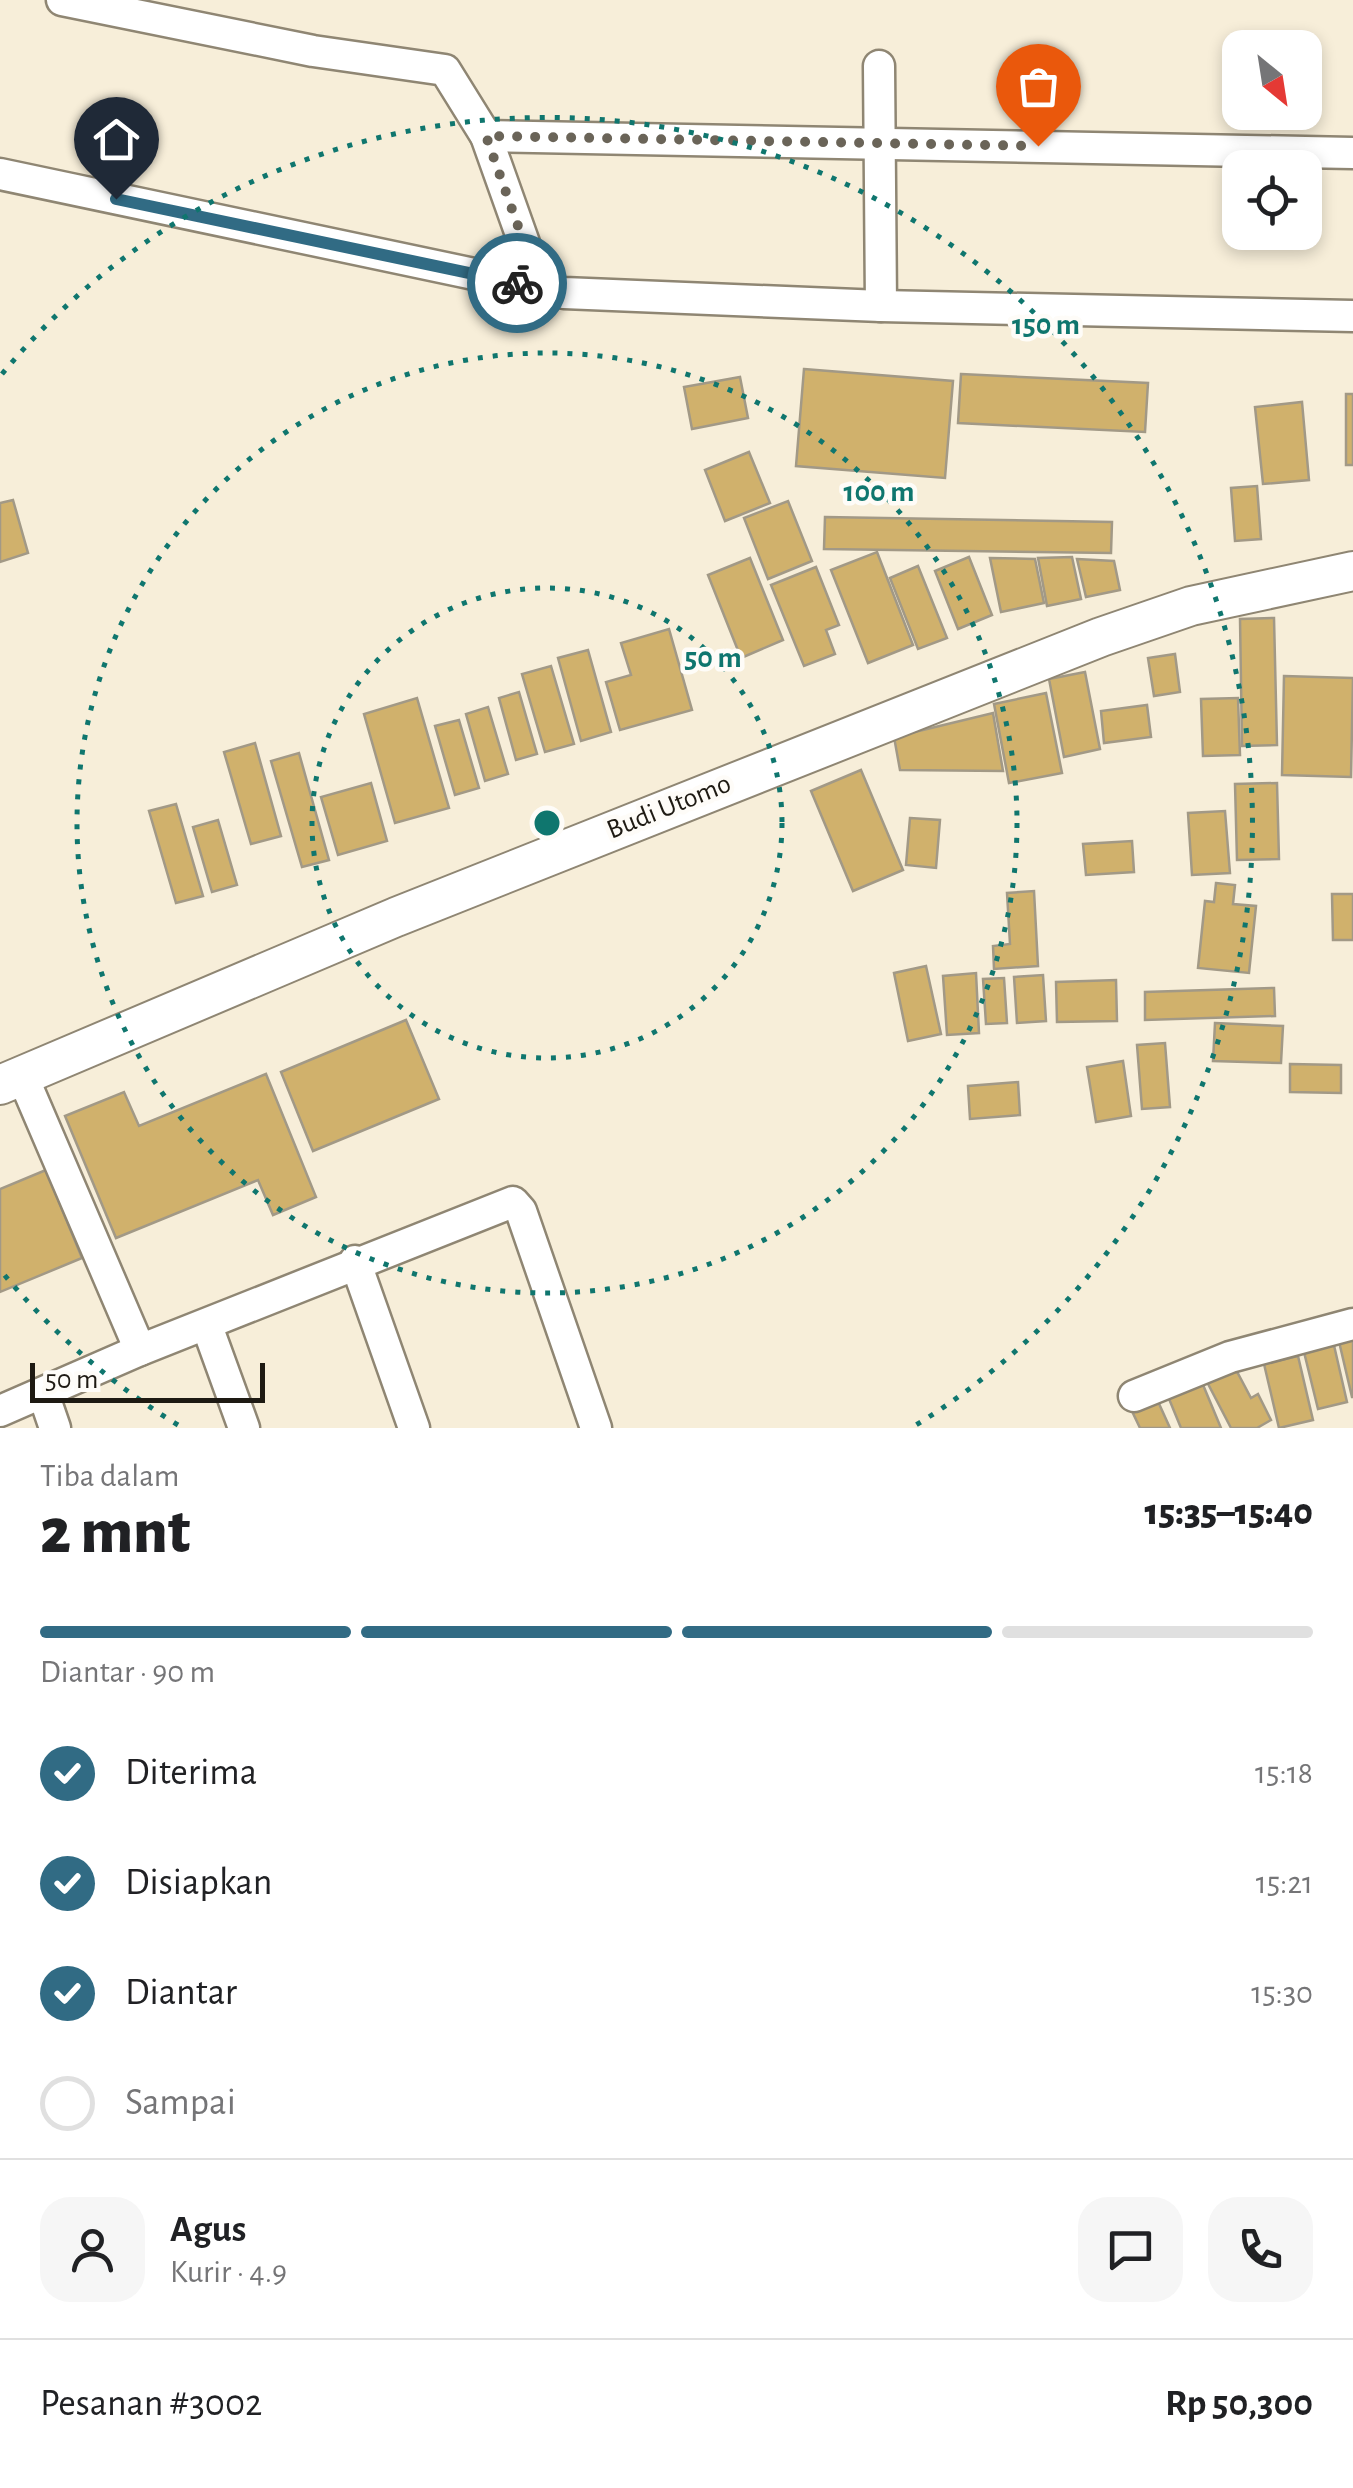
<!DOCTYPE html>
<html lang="id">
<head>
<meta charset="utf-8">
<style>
	:root { --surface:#fff; --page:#f6f6f6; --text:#202124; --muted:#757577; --line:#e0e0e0; --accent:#316b84 }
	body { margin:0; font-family:"Alegreya Sans",sans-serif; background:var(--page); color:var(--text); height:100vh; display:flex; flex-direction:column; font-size:38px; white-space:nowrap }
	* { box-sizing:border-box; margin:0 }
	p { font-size:32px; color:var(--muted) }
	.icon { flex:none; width:55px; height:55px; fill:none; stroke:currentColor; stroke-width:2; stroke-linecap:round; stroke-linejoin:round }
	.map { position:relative; height:1428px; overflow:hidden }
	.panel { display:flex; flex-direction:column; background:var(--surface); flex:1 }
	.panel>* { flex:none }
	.needle { width:65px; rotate:150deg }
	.controls { position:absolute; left:1222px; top:30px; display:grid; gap:20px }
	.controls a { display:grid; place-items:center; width:100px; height:100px; border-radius:20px; background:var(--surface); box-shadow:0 5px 15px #0003; font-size:50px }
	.scale { position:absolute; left:30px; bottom:25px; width:235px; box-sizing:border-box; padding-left:10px; border:5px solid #1e1a13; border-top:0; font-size:28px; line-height:35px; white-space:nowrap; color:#1e1a13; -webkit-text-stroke:8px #fefcf8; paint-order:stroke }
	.pin { position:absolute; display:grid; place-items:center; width:85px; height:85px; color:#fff; margin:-102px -42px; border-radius:50% 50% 50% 0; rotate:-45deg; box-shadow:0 0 10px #0007 }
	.pin .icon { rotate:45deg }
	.courier { position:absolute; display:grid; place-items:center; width:100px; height:100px; margin:-50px; border:8px solid #316b84; border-radius:50%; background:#fff; color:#222; box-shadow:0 2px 12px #0007 }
	.summary em { font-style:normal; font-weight:800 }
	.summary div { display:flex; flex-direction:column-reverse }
	.summary { display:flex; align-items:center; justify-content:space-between; height:170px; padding:0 40px }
	h1 { font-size:65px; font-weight:800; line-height:75px }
	.bar { display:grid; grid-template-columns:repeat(4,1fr); gap:15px 10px; align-content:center; height:120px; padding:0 40px }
	.bar i { height:12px; border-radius:8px; background:var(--line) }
	.bar .active { background:var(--accent) }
	.bar p { grid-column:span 4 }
	.line { display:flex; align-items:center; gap:25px; padding:0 40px; border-top:2px solid var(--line) }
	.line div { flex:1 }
	.round { display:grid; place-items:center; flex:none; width:105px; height:105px; border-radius:30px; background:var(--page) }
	ol { padding:0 40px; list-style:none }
	li { display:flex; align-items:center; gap:30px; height:110px }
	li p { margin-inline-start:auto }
	li .icon { padding:10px; border-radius:50%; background:var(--accent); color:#fff; stroke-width:4 }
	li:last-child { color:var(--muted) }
	li i { width:55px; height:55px; border:5px solid var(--line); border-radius:50% }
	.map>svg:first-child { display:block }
	.building { fill:#d0b16c; stroke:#a29986; stroke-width:2.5 }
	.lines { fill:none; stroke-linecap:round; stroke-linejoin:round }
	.minor-casing { stroke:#8f8673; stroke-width:35 }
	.tertiary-casing { stroke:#8f8673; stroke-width:42 }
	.minor { stroke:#fff; stroke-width:30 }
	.tertiary { stroke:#fff; stroke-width:38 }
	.done { stroke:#6a6458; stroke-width:10; stroke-dasharray:0 18 }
	.route { stroke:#316b84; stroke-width:12 }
	.ring { fill:none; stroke:#0f766e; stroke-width:5; stroke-dasharray:5 10 }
	.labels { text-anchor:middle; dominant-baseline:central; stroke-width:9; stroke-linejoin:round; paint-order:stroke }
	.street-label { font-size:28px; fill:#1e1a13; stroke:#fefcf8 }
	.centre { fill:#0f766e; stroke:#fefcf8; stroke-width:5 }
	.ring-label { font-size:30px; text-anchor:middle; font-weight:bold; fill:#0f766e; stroke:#fefcf8; stroke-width:9; stroke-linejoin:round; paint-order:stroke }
</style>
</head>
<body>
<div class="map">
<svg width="1353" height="1428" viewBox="0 0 1353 1428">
	<rect width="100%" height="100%" fill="#f7eed9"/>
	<g class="building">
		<polygon points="804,369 953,381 945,478 796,466"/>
		<polygon points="961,374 1148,383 1145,432 958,423"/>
		<polygon points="740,377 748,418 692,429 684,387"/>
		<rect x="1346" y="394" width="7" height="71"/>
		<polygon points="1302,402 1309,480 1263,484 1255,407"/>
		<polygon points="749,452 770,503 725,521 705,470"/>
		<polygon points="1257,486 1261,539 1235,541 1231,488"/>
		<polygon points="13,500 28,553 0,562 0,503"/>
		<polygon points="788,501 812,561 768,579 744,518"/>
		<polygon points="825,517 1112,522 1111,553 824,549"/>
		<polygon points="877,552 913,645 868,663 831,570"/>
		<polygon points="969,557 992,615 958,629 935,571"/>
		<polygon points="1072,557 1081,599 1047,606 1038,558"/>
		<polygon points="750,558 783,640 741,658 708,575"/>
		<polygon points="990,558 1035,559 1044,603 1001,612"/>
		<polygon points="1077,559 1114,561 1120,590 1086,597"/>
		<polygon points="918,566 947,638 918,649 890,578"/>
		<polygon points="816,567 839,625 826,630 835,654 804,666 771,585"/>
		<polygon points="1274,618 1277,745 1242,746 1240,619"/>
		<polygon points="669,629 692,710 620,730 606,682 631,675 621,643"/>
		<polygon points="588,650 611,732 581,741 558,658"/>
		<polygon points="1175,654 1180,692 1154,696 1148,658"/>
		<polygon points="551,666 574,744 545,752 522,674"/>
		<polygon points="1085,672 1100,749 1064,757 1049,679"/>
		<polygon points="1284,676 1353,678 1351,777 1282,775"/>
		<polygon points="519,692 537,754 516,760 499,698"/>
		<polygon points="1046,693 1062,773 1009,783 994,704"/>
		<polygon points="417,698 449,808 395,823 364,714"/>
		<polygon points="1238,698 1240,755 1203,756 1201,699"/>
		<polygon points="1147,705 1151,737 1104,743 1101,711"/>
		<polygon points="488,707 508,774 485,781 466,714"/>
		<polygon points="993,713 1003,771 900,770 894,737"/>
		<polygon points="459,720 479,788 455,795 435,726"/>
		<polygon points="255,743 281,836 251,844 224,752"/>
		<polygon points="299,753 329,860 302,867 271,761"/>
		<polygon points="861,770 903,870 853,891 811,791"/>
		<polygon points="371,783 387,841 338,855 321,797"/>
		<polygon points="1277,783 1279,859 1237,860 1235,784"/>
		<polygon points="176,804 203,896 176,903 149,811"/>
		<polygon points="1225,811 1230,873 1192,875 1188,813"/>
		<polygon points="910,818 940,820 936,868 906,865"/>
		<polygon points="218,820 237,885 212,892 193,827"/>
		<polygon points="1132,841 1134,872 1086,875 1083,844"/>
		<polygon points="1216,883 1235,885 1233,904 1256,906 1249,973 1198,968 1205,901 1214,902"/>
		<polygon points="1034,891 1038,966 994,969 993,946 1010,944 1007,893"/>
		<polygon points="1332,894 1353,894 1353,940 1333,940"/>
		<polygon points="926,966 941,1034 908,1041 894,973"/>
		<polygon points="976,973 979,1033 947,1035 943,976"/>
		<polygon points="1043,975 1046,1021 1017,1023 1014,977"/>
		<polygon points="1004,978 1007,1023 986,1024 983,979"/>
		<polygon points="1116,980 1117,1021 1057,1022 1056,982"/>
		<polygon points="1274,988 1275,1016 1145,1020 1145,992"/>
		<polygon points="406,1020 439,1099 313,1151 281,1072"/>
		<polygon points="1215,1023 1283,1026 1281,1063 1213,1061"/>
		<polygon points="1165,1043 1170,1107 1142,1109 1137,1045"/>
		<polygon points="1123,1061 1131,1116 1096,1122 1087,1067"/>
		<polygon points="1290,1064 1341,1065 1341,1093 1290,1092"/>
		<polygon points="266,1074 316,1197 273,1215 258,1180 116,1238 65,1116 124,1092 139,1126"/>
		<polygon points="1018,1082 1020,1115 970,1119 968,1086"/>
		<polygon points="46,1170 82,1258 0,1292 0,1189"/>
		<polygon points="1353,1330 1353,1397 1352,1397 1337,1333"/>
		<polygon points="1333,1341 1347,1402 1318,1409 1303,1348"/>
		<polygon points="1298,1356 1313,1420 1279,1428 1264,1364"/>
		<polygon points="1233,1364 1251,1398 1258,1394 1271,1420 1257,1428 1231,1428 1205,1378"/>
		<polygon points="1201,1380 1221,1428 1181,1428 1167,1394"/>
		<polygon points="1156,1397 1170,1428 1140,1428 1131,1409"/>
	</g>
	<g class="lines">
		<defs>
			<g id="minor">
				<polyline points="62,0 313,51 445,70 486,136 540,288"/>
				<polyline points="879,66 881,306"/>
				<polyline points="486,136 1353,153"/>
				<polyline points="0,174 564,293 881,306 1353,316"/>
				<polyline points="22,1075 140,1350 513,1202 521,1211 596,1428"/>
				<polyline points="355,1261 414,1428"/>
				<polyline points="207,1326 244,1428"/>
				<polyline points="43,1393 55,1428"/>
				<polyline points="1134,1396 1230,1357 1353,1324"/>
				<polyline points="0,1411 140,1350"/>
			</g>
			<polyline id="tertiary" points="0,1085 396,917 1101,637 1191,606 1353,571"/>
		</defs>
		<use href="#minor" class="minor-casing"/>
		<use href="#tertiary" class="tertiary-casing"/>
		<use href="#minor" class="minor"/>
		<use href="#tertiary" class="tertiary"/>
	</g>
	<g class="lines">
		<polyline class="done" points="517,283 540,288 486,136 1038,146"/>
		<polyline class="route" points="116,199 517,283"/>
	</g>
	<g class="ring">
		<circle cx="547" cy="823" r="235"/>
		<circle cx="547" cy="823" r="470"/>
		<path d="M178 1425A706 706 0 0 1 2 1272M2 374A706 706 0 1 1 916 1425"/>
	</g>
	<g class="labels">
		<g class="street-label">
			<text transform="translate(669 807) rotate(-22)">Budi Utomo</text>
		</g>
	</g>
	<circle cx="547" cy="823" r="15" class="centre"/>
	<g class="ring-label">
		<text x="1046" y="334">150 m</text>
		<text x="879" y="501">100 m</text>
		<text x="713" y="667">50 m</text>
	</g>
</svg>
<div class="controls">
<a><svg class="needle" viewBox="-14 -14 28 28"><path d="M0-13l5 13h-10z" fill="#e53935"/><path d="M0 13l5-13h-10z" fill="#757577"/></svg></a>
<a><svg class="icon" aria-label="locate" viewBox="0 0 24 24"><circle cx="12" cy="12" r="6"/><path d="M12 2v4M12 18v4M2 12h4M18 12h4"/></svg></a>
</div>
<div class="scale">50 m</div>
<div class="pin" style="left:1038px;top:146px;background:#ea580c"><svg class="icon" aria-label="bag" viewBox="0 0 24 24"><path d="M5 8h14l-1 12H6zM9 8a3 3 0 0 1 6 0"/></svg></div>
<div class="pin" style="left:116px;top:199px;background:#1f2937"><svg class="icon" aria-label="home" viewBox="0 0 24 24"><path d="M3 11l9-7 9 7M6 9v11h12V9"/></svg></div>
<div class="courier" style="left:517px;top:283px"><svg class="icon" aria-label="bike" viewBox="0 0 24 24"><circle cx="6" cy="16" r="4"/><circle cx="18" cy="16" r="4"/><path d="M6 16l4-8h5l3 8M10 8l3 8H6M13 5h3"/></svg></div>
</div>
<section class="panel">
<div class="summary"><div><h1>2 mnt</h1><p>Tiba dalam</p></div><em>15:35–15:40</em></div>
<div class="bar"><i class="active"></i><i class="active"></i><i class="active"></i><i></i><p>Diantar · 90 m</p></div>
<ol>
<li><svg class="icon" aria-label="check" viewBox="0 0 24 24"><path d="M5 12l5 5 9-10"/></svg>Diterima<p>15:18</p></li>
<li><svg class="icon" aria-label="check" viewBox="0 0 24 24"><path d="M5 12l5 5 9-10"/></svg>Disiapkan<p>15:21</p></li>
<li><svg class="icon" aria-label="check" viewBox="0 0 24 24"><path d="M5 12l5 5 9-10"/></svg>Diantar<p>15:30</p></li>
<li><i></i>Sampai</li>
</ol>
<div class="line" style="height:180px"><a class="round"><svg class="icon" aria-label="person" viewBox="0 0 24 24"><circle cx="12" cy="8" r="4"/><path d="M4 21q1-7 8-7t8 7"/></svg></a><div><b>Agus</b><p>Kurir · 4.9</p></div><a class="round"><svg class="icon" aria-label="chat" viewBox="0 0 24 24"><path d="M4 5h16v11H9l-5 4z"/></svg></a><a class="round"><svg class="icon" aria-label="phone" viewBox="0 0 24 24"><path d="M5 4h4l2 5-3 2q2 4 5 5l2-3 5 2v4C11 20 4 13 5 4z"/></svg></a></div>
<div class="line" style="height:130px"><div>Pesanan #3002</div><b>Rp 50,300</b></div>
</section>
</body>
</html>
